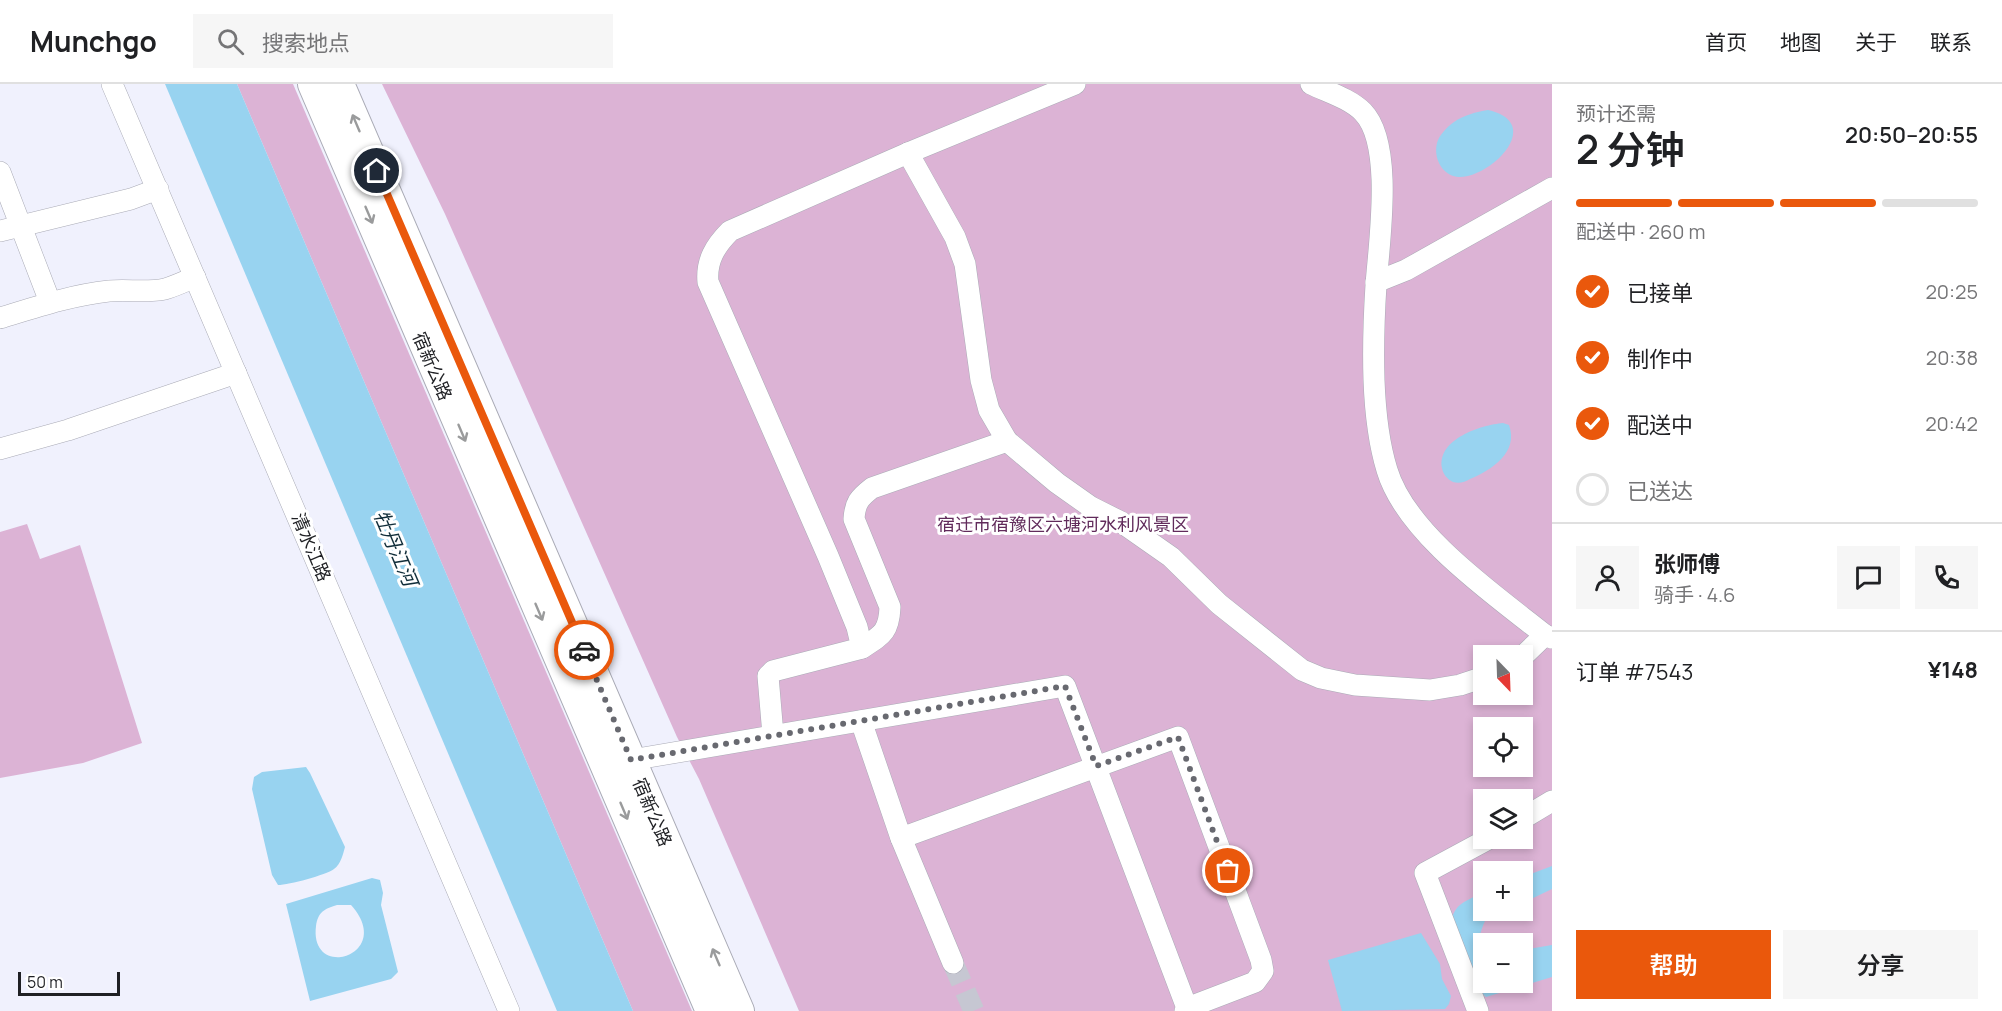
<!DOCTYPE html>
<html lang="zh">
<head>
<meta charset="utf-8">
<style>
	:root { --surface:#fff; --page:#f6f6f6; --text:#202124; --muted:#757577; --line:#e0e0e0; --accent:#ea580c }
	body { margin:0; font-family:Manrope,"Noto Sans SC",sans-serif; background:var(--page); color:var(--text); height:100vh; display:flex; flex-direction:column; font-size:22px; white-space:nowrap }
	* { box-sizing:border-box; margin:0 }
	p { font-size:20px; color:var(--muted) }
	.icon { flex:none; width:33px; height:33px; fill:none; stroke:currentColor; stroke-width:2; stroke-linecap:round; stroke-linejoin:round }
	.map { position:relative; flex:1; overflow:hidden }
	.details { display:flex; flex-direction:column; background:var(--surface); width:450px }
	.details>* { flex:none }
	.needle { width:39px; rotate:157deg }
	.fabs { position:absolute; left:1473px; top:561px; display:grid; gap:12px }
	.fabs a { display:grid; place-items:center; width:60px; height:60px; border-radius:0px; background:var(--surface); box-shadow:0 3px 9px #0003; font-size:30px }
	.scale { position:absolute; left:18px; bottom:15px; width:102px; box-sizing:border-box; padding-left:6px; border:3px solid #1f2024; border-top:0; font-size:16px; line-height:21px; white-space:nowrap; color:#1f2024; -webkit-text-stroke:4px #fff; paint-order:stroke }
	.pin { position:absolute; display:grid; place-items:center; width:51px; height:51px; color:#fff; margin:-26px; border:3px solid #fff; border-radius:50%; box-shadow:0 2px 6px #0007 }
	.courier { position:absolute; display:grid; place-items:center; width:60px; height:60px; margin:-30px; border:4px solid #ea580c; border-radius:50%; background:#fff; color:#222; box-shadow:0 2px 8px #0007 }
	.headline em { font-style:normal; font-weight:600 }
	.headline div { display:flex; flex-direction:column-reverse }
	.headline { display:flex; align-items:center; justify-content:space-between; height:102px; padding:0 24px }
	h1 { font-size:39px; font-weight:600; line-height:45px }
	.bar { display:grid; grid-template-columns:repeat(4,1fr); gap:9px 6px; align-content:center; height:72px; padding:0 24px }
	.bar i { height:8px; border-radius:4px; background:var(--line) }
	.bar .on { background:var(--accent) }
	.bar p { grid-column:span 4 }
	.line { display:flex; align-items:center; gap:15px; padding:0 24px; border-top:2px solid var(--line) }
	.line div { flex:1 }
	.round { display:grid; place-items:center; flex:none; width:63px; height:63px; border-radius:0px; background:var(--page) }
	ol { padding:0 24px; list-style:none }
	li { display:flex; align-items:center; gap:18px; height:66px }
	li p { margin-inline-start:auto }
	li .icon { padding:6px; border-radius:50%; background:var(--accent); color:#fff; stroke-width:4 }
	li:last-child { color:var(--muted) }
	li i { width:33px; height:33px; border:3px solid var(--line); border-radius:50% }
	.button { display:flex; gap:12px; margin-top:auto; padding:12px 24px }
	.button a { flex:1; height:69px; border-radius:0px; background:var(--accent); color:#fff; font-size:24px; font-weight:600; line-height:69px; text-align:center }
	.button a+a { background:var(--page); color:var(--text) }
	header { display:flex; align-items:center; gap:36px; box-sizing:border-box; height:84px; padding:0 30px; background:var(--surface); border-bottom:2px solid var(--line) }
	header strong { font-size:28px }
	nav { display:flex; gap:33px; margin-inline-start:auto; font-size:21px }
	.search { width:420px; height:54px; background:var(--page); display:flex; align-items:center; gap:15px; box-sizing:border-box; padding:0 21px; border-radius:0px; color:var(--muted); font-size:22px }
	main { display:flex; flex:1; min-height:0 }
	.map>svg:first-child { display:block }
	.green { fill:#dcb3d5; fill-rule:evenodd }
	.water { fill:#98d3f0; fill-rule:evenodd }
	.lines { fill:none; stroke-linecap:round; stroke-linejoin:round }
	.minor-tunnel { stroke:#c6c7d2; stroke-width:21; stroke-dasharray:21 10; stroke-linecap:butt }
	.minor-casing { stroke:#aaabb6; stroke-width:22 }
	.highway-casing { stroke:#aaabb6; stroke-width:32 }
	.minor { stroke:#fff; stroke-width:21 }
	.highway { stroke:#fff; stroke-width:30 }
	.oneway { stroke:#9a9b9c }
	.done { stroke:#686970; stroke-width:6; stroke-dasharray:0 10.8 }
	.route { stroke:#ea580c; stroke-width:8 }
	.labels { text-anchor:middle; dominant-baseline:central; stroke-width:6; stroke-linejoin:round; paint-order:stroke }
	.street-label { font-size:18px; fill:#1f2024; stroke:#fff }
	.park-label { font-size:18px; fill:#612b5b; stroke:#fff }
	.water-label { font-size:20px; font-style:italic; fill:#112e3a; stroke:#fff }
</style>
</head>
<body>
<header>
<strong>Munchgo</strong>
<div class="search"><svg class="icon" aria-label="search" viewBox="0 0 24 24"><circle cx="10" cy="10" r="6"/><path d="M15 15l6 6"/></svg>搜索地点</div>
<nav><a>首页</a><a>地图</a><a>关于</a><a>联系</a></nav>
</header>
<main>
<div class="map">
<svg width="1552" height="927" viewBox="0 0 1552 927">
	<rect width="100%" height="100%" fill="#f0f1fd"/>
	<g class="green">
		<polygon points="237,0 293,0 692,927 633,927"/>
		<path d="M382,0H1552V927H799L699,695L677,653L445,130ZM1484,572H1522V610H1484ZM1484,644H1522V682H1484ZM1484,716H1522V754H1484ZM1484,788H1522V826H1484ZM1484,860H1522V898H1484Z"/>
		<polygon points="27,440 40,475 80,461 142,659 83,679 0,694 0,448"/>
	</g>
	<g class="water">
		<polygon points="165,0 237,0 633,927 557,927"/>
		<path d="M1488,26C1545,39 1492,93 1459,93C1443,92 1433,75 1437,59C1439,51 1447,43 1454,38C1464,31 1476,28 1488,26Z"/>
		<path d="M1503,339L1509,341C1519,368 1492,386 1470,395C1465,398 1459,400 1453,398C1447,395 1443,390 1442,384C1437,355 1481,341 1503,339Z"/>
		<path d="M306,683L310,689L345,763C343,770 341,780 334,785C326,791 289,801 278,801L272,791L252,705L254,693L262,688Z"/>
		<polygon points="1552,782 1552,805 1529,816 1523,821 1523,793"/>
		<path d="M372,794L380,796L383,809L381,821L398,888L391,895L310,917L286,820ZM337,821H351C396,871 309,898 316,842C318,828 324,825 337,821Z"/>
		<path d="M1483,809L1484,826L1516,827L1485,837C1481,845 1476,864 1476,872L1483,876L1484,898H1522L1523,866L1552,861V893L1486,913L1477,905L1452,835C1455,819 1470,815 1483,809Z"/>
		<polygon points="1421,849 1440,880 1442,895 1451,912 1449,920 1445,925 1342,927 1328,876"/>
	</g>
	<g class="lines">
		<polyline class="minor-tunnel" points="953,879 974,927"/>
		<defs>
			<g id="minor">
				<polyline points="112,0 509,927"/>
				<path d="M1311,0C1327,8 1349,14 1363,28C1394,60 1379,158 1376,201C1374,232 1373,265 1374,296C1375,323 1379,360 1387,386C1406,450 1495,511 1545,551L1552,554"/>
				<polyline points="908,69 955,153 965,180 981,296 989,326 1007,357 1057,399 1091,423 1121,438 1171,473 1219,520 1302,586 1321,594 1355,601 1430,606 1460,601 1484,593"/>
				<polyline points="0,88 50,218"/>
				<polyline points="0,147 131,115 158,105"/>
				<polyline points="1376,198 1406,186 1552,104"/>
				<path d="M0,234C36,223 72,211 109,207C127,205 146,209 165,205C175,202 186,197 195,193"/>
				<polyline points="0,365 68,346 236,289"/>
				<path d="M862,564C882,551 889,548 890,523L854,435C855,419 859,414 872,404L1007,357"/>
				<polyline points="1522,573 1545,551"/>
				<polyline points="861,637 901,754 1178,653 1261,876 1263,887 1255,898 1187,924"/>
				<path d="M773,651L768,592L773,587L862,564L857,543L828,472L708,198C706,177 715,162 730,147L908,69L1075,0"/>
				<polyline points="618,681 631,676 1065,602 1187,924 1185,927"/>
				<polyline points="1522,735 1552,717"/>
				<polyline points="901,754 953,879"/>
				<polyline points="1478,927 1425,789 1490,754"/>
			</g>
			<g id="highway">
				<polyline points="313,0 711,927"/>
				<polyline points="339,0 739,927"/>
			</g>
		</defs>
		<use href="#minor" class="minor-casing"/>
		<use href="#highway" class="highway-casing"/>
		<use href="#minor" class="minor"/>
		<use href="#highway" class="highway"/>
	</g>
	<defs><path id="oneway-shaft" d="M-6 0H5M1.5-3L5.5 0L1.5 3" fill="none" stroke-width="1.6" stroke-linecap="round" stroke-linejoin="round" transform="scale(1.5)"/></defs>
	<g class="oneway">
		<use href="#oneway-shaft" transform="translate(356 39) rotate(-113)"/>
		<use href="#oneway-shaft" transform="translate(369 131) rotate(67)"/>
		<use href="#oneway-shaft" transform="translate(462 349) rotate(67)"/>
		<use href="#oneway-shaft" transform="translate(539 528) rotate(67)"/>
		<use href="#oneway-shaft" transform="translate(624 727) rotate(67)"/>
		<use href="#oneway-shaft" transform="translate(716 873) rotate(-113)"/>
	</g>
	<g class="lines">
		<polyline class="done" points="584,566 631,676 1065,602 1096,682 1178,653 1228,787"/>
		<polyline class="route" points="377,87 584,566"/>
	</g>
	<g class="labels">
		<g class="street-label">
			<text transform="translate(433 282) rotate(67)">宿新公路</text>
			<text transform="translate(312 463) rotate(67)">清水江路</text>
			<text transform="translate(653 728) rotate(67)">宿新公路</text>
		</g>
		<g class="park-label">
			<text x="1063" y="440">宿迁市宿豫区六塘河水利风景区</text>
		</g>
		<g class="water-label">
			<text transform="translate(396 464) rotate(67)">牡丹江河</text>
		</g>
	</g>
</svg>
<div class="fabs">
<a><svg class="needle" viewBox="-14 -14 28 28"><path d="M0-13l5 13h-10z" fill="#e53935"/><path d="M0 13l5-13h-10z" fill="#757577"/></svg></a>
<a><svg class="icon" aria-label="locate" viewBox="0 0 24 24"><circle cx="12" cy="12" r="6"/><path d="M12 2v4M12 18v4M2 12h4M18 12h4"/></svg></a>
<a><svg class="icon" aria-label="layers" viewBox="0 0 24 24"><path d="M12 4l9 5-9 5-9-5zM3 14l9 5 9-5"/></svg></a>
<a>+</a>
<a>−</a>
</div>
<div class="scale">50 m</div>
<div class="pin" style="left:1228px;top:787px;background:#ea580c"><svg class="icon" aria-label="bag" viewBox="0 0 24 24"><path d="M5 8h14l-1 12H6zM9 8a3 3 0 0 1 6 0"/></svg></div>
<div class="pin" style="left:377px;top:87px;background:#1f2937"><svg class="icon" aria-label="home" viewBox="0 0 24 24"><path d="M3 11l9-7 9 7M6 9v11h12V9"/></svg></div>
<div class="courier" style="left:584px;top:566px"><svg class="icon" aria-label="car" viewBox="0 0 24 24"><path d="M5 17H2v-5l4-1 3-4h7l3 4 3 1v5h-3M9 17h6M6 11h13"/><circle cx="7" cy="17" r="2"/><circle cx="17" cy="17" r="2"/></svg></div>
</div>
<section class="details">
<div class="headline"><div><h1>2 分钟</h1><p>预计还需</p></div><em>20:50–20:55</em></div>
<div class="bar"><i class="on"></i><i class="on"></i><i class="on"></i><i></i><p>配送中 · 260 m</p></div>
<ol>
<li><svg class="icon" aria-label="check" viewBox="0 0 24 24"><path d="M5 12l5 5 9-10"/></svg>已接单<p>20:25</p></li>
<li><svg class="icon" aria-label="check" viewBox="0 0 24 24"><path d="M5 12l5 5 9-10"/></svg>制作中<p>20:38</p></li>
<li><svg class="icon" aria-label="check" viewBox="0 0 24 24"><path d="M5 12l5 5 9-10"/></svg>配送中<p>20:42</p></li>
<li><i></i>已送达</li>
</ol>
<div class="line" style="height:108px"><a class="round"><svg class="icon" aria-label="person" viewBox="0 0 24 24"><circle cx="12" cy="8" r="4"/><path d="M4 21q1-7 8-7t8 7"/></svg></a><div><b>张师傅</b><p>骑手 · 4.6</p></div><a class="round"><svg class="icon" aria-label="chat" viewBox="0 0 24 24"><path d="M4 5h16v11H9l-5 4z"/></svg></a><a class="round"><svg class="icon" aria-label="phone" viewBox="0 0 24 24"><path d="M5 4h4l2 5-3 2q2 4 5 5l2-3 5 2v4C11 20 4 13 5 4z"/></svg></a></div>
<div class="line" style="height:78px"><div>订单 #7543</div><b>¥148</b></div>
<div class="button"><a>帮助</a><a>分享</a></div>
</section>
</main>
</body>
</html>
